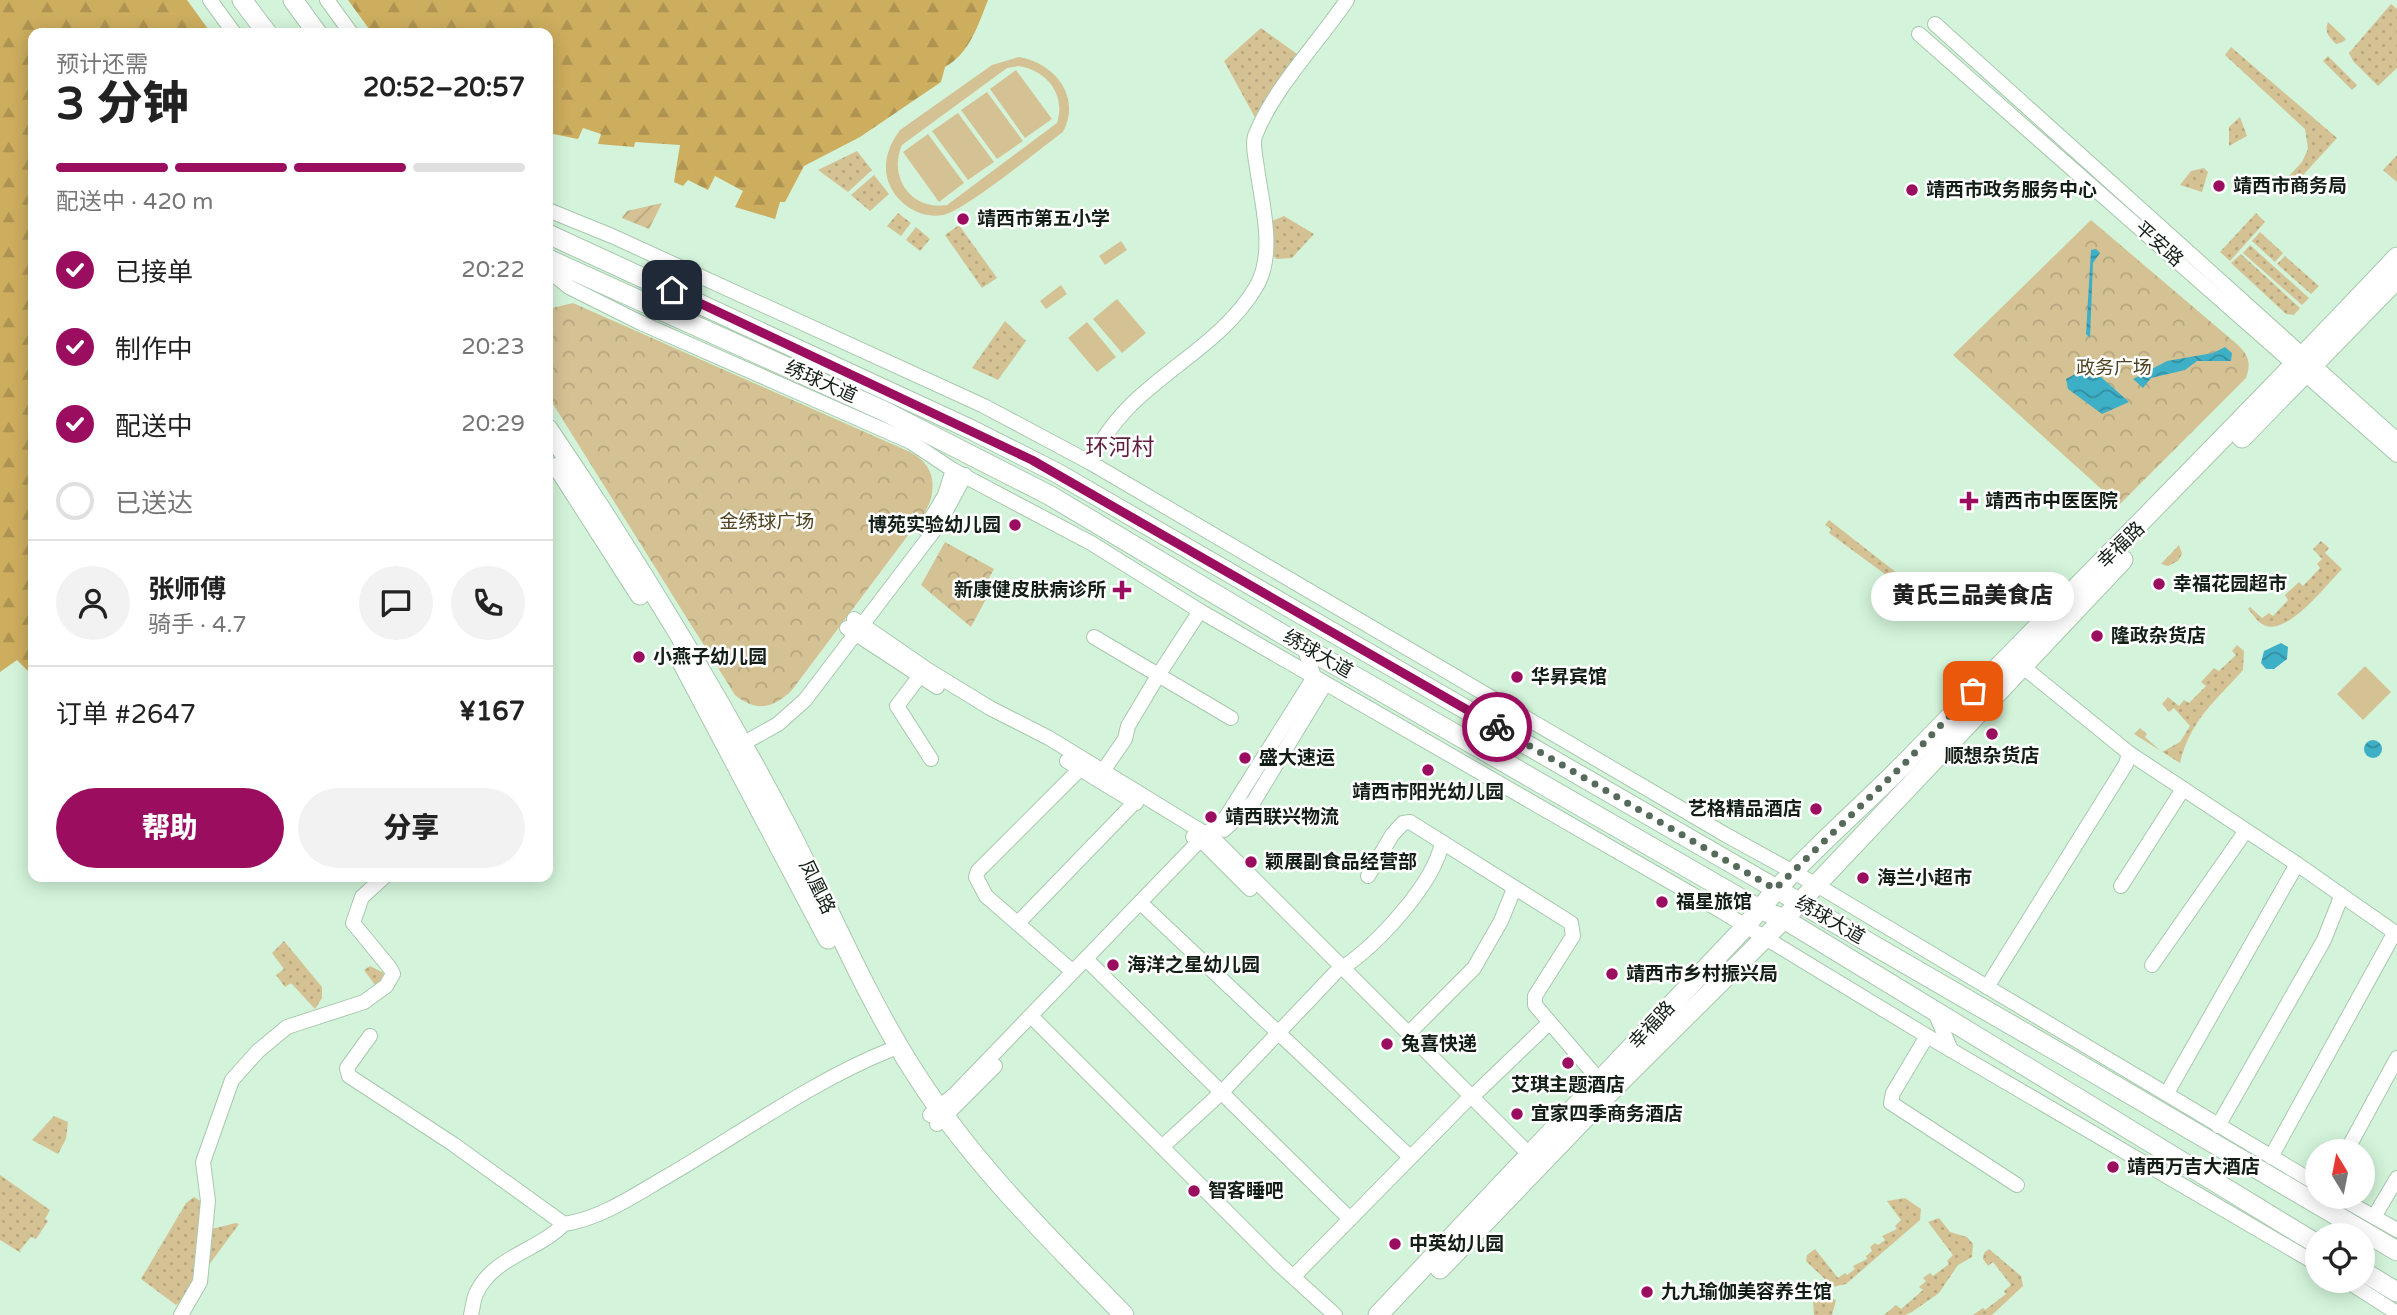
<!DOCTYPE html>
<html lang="zh">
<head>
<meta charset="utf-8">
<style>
	:root { --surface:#fff; --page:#f2f2f2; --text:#222; --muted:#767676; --line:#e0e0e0; --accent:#9b0e5f }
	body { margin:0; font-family:"Varela Round","Noto Sans SC",sans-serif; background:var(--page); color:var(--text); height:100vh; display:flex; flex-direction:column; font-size:26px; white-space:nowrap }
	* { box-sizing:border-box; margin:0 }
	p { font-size:23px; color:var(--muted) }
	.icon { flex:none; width:38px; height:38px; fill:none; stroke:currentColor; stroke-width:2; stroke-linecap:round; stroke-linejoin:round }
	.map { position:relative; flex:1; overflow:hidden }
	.details { position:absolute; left:28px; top:28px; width:525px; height:854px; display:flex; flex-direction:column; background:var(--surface); border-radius:14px; box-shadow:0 4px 18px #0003 }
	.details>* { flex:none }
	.needle { width:46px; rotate:350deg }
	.controls { position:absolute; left:2305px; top:1139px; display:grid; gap:14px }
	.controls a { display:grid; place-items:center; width:70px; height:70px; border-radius:50%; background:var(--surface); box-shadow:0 4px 18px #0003; font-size:35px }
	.pin { position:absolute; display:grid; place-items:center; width:60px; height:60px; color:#fff; margin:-30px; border-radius:14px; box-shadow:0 4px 10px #0006 }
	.courier { position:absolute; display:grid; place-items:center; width:70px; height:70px; margin:-35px; border:5px solid #9b0e5f; border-radius:50%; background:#fff; color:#222; box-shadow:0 2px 9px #0007 }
	.bubble { position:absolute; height:49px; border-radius:24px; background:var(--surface); box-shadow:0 4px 18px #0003; font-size:23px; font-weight:800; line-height:49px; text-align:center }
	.summary em { font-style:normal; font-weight:800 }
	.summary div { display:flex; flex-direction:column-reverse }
	.summary { display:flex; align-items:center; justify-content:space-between; height:119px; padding:0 28px }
	h1 { font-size:46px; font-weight:800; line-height:52px }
	.bar { display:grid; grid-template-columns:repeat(4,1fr); gap:10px 7px; align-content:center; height:84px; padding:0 28px }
	.bar i { height:9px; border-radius:5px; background:var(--line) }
	.bar .active { background:var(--accent) }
	.bar p { grid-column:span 4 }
	.line { display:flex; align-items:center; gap:18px; padding:0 28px; border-top:2px solid var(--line) }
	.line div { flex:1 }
	.round { display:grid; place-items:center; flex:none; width:74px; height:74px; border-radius:37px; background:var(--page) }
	ol { padding:0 28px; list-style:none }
	li { display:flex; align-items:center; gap:21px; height:77px }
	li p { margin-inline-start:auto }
	li .icon { padding:7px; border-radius:50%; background:var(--accent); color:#fff; stroke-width:4 }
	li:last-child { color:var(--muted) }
	li i { width:38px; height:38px; border:4px solid var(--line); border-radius:50% }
	.primary-button { display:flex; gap:14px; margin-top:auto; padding:14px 28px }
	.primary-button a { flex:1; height:80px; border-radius:42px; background:var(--accent); color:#fff; font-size:28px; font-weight:800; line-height:80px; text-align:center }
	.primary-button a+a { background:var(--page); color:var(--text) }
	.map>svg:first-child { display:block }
	.grass { fill:url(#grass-dots) }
	.forest { fill:url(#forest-firs) }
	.park { fill:url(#park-crowns) }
	.garden { fill:url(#garden-furrows) }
	.pitch { fill:#d5c294; fill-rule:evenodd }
	.water { fill:url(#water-waves) }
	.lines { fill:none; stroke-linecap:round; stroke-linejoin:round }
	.minor-casing { stroke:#a8c8ae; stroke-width:16 }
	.major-casing { stroke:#a8c8ae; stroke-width:21 }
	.minor { stroke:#fff; stroke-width:14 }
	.major { stroke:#fff; stroke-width:19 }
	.done { stroke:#566a5b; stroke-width:7; stroke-dasharray:0 12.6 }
	.route { stroke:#9b0e5f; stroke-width:9 }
	.poi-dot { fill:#9b0e5f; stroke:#fff; stroke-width:2.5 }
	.labels { text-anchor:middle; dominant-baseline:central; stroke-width:5; stroke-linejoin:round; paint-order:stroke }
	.poi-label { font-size:19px; font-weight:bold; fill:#131f16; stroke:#fff; text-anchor:start }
	.street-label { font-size:19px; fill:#131f16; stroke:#fff }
	.park-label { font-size:19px; fill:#504320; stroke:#fff }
	.quarter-label { font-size:23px; fill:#601f3f; stroke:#fff }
</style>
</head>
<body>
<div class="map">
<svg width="2397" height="1315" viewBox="0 0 2397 1315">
	<defs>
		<pattern id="grass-dots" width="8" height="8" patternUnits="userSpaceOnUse" patternTransform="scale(1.75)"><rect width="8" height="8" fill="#d5c294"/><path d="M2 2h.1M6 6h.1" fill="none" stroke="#b6a67f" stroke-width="1.8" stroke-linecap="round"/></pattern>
		<pattern id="forest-firs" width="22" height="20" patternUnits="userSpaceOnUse" patternTransform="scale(1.75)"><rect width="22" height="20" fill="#cdad5e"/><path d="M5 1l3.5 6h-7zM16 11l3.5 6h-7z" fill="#af9451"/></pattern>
		<pattern id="park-crowns" width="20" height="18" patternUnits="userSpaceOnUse" patternTransform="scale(1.75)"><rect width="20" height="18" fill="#d5c294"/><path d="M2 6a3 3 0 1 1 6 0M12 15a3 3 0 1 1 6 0" fill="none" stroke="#b6a67f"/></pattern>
		<pattern id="garden-furrows" width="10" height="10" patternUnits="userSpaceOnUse" patternTransform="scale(1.75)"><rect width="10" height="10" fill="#d5c294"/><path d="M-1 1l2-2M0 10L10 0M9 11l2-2" fill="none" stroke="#b6a67f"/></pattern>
		<pattern id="water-waves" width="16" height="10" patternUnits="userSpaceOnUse" patternTransform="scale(1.75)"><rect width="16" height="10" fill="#3dafc7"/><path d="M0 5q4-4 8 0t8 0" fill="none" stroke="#328ea1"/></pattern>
	</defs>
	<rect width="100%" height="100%" fill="#d3f4da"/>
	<g class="grass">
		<polygon points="2391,4 2397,9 2397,68 2378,86 2353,61 2349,53"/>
		<path d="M2328,22L2346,39L2343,42L2336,44C2329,37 2324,32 2328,22Z"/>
		<polygon points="1261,28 1297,54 1257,121 1224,61"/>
		<polygon points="2231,47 2337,138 2284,196 2277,189 2302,162 2308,149 2305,129 2225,55"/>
		<polygon points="2328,56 2357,85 2352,90 2323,61"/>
		<polygon points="2240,117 2247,136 2229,146 2229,127"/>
		<polygon points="857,151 872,170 848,192 818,170"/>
		<polygon points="2397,155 2397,182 2383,170"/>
		<polygon points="2204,168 2208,172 2202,192 2180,185 2191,171"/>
		<polygon points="874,175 889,194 870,211 851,195"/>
		<polygon points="898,213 911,223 901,236 887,226"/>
		<polygon points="2256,213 2265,222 2230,261 2220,252"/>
		<polygon points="1284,216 1314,234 1292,258 1276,259 1271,253 1272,221"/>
		<polygon points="959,225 997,278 982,288 945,235"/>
		<polygon points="916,227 930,239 920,251 906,240"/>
		<polygon points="2260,232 2283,253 2275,262 2252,241"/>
		<polygon points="2250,245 2309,298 2302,305 2243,253"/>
		<polygon points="2241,254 2300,308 2294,315 2286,314 2231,263"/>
		<polygon points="2285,256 2319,286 2311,294 2277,264"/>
		<polygon points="1005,321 1026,341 998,380 972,368"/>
		<polygon points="1829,520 1920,591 1916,597 1829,533 1831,529 1825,525"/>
		<path d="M2321,541L2329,548L2325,553L2342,569C2327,584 2287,637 2264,625C2257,622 2253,614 2248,609L2250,607L2262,618L2269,613L2273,616L2288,600L2285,595L2299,582L2303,586L2320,568L2317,564L2322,559L2313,549Z"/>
		<polygon points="2179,545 2182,554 2178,561 2168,566 2161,564"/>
		<path d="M2237,645L2244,651L2243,670C2214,703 2191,719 2180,763L2134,734L2140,728L2147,734L2145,737L2162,752L2180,742L2190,726L2174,708L2169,712L2162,704L2168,697L2179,706L2184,700L2189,703L2206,686L2201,682L2214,668L2219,671L2236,655L2232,651Z"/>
		<polygon points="284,941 322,987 322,998 315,1009 291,983 285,987 276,975 284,969 272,953"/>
		<polygon points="370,966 384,973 377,988 364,970"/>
		<polygon points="54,1116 68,1122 66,1139 58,1154 32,1140"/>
		<polygon points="0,1175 50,1210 45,1219 48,1221 36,1239 31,1237 20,1250 21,1253 0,1240"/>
		<path d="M194,1197L202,1202C201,1237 206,1281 176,1305L141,1279L186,1203Z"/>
		<polygon points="1905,1198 1921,1209 1920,1220 1846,1284 1828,1288 1831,1285 1806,1261 1807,1255 1815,1249 1838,1278 1845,1273 1847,1275 1855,1269 1853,1266 1867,1259 1866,1256 1872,1251 1870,1247 1875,1243 1878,1245 1885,1240 1882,1236 1897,1229 1895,1226 1901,1220 1887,1201"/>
		<polygon points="1939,1218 1950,1232 1967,1237 1973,1244 1972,1257 1958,1265 1939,1293 1912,1312 1905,1315 1884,1315 1896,1305 1901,1309 1923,1290 1919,1287 1926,1281 1923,1278 1930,1273 1933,1276 1949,1264 1947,1261 1953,1255 1928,1222"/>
		<polygon points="236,1223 239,1224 209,1265 211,1229"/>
		<polygon points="1989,1249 2021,1276 2023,1286 1992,1315 1973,1315 1983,1308 1985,1310 2006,1294 2004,1291 2011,1285 1993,1262 1988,1266 1983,1259 1984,1253"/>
		<polygon points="1820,1295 1836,1300 1832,1315 1814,1315 1813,1301"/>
	</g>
	<g class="forest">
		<polygon points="0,0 187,0 211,33 33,33 33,669 29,672 17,660 0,672"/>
		<path d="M348,0H988C978,25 970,53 945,67L941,82L860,137L804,166L785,202H780L775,219L735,207L743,191L715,176L708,190L688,180L683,186L674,182L680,145L635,142L634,147L598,144L601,134L583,128L578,139L548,133V33H372Z"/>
	</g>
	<g class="park">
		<path d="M2091,220L2238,345C2249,356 2251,363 2246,378L2119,505L1953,355Z"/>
		<path d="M573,303L910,452C936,465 938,490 924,514L792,690C773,709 756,712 735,695L548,396V309Z"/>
		<polygon points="945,542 994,569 987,582 993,586 971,627 921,585"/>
	</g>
	<polygon class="garden" points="662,203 649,229 622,218 627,211"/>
	<g class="pitch">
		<path d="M1019,57C1054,63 1082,96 1063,132C1041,148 963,212 943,215C921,219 899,205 890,186C881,166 888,146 900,130L992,65ZM1019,66C1047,71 1066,94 1057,123L947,205C911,211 888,177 902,145L1007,68Z"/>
		<polygon points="1016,70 1052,119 1025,138 990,89"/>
		<polygon points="987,92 1023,141 997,159 961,110"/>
		<polygon points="958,113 994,162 968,180 932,131"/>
		<polygon points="928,134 964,183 939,202 903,152"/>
		<polygon points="1121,241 1127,250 1105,265 1099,256"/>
		<polygon points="1061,285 1067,294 1046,309 1040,301"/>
		<polygon points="1117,299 1146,333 1122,353 1093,319"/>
		<polygon points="1087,322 1116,357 1097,372 1068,338"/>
		<polygon points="2365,666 2391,692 2363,720 2337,694"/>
	</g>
	<g class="water">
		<polygon points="2096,249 2100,253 2093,263 2090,338 2086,334 2091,250"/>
		<polygon points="2225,347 2232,353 2231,361 2197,361 2185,370 2151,378 2143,388 2133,379 2167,361 2213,353"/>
		<polygon points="2080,358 2129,402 2102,414 2068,389 2066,379 2079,372"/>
		<polygon points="2281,643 2288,647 2287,659 2274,669 2266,669 2261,663 2264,651"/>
		<circle cx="2373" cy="749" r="9"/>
	</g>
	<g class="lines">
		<defs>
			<g id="minor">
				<polyline points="210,0 234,33"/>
				<polyline points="327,0 351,33"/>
				<polyline points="1935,24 2397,440"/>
				<polyline points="1919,34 2397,455"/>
				<polyline points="548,210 612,236 984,406 1091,463 1726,835 1815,884 2317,1184"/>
				<polyline points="548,270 569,287 641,323 911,442 953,470 1091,543 1200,611 1721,911 1927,1036 2317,1264"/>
				<path d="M1091,463C1123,383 1214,358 1256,287C1276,254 1262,204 1257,168C1256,159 1252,145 1255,136C1273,89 1318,43 1347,0"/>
				<polyline points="925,529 945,495 953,470"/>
				<polyline points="854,619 928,670 990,708 1049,738 1214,839 1531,1156"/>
				<polyline points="847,628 937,687"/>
				<polyline points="1094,637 1231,718"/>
				<polyline points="2022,666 2129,753 2297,864 2397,934"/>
				<polyline points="919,677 897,706 931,759"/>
				<polyline points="735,748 778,724 805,700 939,524 965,475"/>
				<polyline points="1067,761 1136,803"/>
				<polyline points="1103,771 1125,739 1128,726 1159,674 1200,611"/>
				<polyline points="1224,830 1254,801 1325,684"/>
				<polyline points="1193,837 1206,845 1250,889"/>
				<polyline points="1368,876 1392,835 1403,823 1410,822 1571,923 1573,936 1535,996 1535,1005 1600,1081"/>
				<polyline points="2121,886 2183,789"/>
				<polyline points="1146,908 1409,1156"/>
				<polyline points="1018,923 1135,802"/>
				<polyline points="1091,964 1350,1219"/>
				<polyline points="2152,965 2245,832"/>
				<path d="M1342,968C1376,946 1435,883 1442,842"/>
				<polyline points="1072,971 986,896 976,877 978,871 1080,769"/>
				<polyline points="1987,987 2126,764 2129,753"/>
				<polyline points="1934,1010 1951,1050"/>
				<polyline points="1036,1021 1280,1265 1335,1315"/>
				<polyline points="1408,1034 1474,968 1501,921 1514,889"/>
				<path d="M370,1036L347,1068L349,1076L453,1144L564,1224C600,1219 635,1195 666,1177C737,1136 814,1080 890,1050"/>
				<polyline points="1927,1036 1893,1093 1891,1103 2017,1185"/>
				<polyline points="2167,1093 2297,864"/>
				<polyline points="1473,1096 1548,1024"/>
				<polyline points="930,1115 954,1095 1206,834 1226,817 1314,677 1304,647"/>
				<polyline points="937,1124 995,1066"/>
				<polyline points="2218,1126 2324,940 2341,897"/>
				<polyline points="1162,1147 1222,1092 1335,973"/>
				<polyline points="2346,1152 2397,1058"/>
				<polyline points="2271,1157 2395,932"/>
				<polyline points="2339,1197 2397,1230"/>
				<polyline points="2374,1217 2397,1178"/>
				<polyline points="1295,1275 1466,1101"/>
				<polyline points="2347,1281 2397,1313"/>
				<polyline points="181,1315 200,1282 208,1201 203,1162 232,1080 258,1051 287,1027 364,1002 386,986 393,974 390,968 353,923 362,897 384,877"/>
				<path d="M471,1315C473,1308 473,1300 476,1294C492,1257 538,1251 564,1224"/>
			</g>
			<g id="major">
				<polyline points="242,0 267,33"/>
				<polyline points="293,0 317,33"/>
				<polyline points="548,234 970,429 1057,473 2065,1056 2397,1251"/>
				<polyline points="548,259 884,411 1049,495 1304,647 1759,909 1784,919 2317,1244"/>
				<path d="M548,429C636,559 717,692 790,832C831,912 866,997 915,1073C972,1163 1050,1239 1124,1315"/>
				<polyline points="2242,438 2397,279"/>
				<polyline points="558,467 640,595"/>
				<polyline points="682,662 828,939"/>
				<polyline points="1440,1269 1614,1088 1784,919 2123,560"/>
				<polyline points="2362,1271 2397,1292"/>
				<path d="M1378,1315L1746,926C1794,864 1854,815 1909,759C2071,591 2237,427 2397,257"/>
			</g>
		</defs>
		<use href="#minor" class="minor-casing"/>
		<use href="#major" class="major-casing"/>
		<use href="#minor" class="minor"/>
		<use href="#major" class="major"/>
	</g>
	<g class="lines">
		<polyline class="done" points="1497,727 1775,889 1907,761 1973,691"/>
		<polyline class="route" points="672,290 1032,460 1497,727"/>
	</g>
	<g class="poi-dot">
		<circle cx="2219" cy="186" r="7"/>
		<circle cx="1912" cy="190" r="7"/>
		<circle cx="963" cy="219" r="7"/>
		<path d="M1965.5 490.5h7v7h7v7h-7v7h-7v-7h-7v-7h7z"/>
		<circle cx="1015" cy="525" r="7"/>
		<circle cx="2159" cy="584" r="7"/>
		<path d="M1118.5 579.5h7v7h7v7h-7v7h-7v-7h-7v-7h7z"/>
		<circle cx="2097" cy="636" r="7"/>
		<circle cx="639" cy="657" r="7"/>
		<circle cx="1517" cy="677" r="7"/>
		<circle cx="1992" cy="734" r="7"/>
		<circle cx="1245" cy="758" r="7"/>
		<circle cx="1428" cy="770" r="7"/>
		<circle cx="1816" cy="809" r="7"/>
		<circle cx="1211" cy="817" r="7"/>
		<circle cx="1251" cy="862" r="7"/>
		<circle cx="1863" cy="878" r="7"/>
		<circle cx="1662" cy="902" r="7"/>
		<circle cx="1113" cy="965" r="7"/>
		<circle cx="1612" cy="974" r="7"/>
		<circle cx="1387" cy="1044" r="7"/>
		<circle cx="1568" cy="1063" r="7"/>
		<circle cx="1517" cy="1114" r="7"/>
		<circle cx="2113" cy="1167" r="7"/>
		<circle cx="1194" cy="1191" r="7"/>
		<circle cx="1395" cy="1244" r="7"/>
		<circle cx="1647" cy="1292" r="7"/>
	</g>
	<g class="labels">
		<g class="poi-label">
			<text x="2233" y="186">靖西市商务局</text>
			<text x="1926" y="190">靖西市政务服务中心</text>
			<text x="977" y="219">靖西市第五小学</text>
			<text x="1985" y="501">靖西市中医医院</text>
			<text x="1001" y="525" text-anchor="end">博苑实验幼儿园</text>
			<text x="2173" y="584">幸福花园超市</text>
			<text x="1106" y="590" text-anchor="end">新康健皮肤病诊所</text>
			<text x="2111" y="636">隆政杂货店</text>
			<text x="653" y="657">小燕子幼儿园</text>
			<text x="1531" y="677">华昇宾馆</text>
			<text x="1992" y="756" text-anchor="middle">顺想杂货店</text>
			<text x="1259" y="758">盛大速运</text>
			<text x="1428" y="792" text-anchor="middle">靖西市阳光幼儿园</text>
			<text x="1802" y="809" text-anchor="end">艺格精品酒店</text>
			<text x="1225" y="817">靖西联兴物流</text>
			<text x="1265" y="862">颖展副食品经营部</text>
			<text x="1877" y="878">海兰小超市</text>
			<text x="1676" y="902">福星旅馆</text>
			<text x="1127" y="965">海洋之星幼儿园</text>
			<text x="1626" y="974">靖西市乡村振兴局</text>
			<text x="1401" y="1044">兔喜快递</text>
			<text x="1568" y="1085" text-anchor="middle">艾琪主题酒店</text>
			<text x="1531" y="1114">宜家四季商务酒店</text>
			<text x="2127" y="1167">靖西万吉大酒店</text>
			<text x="1208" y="1191">智客睡吧</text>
			<text x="1409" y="1244">中英幼儿园</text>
			<text x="1661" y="1292">九九瑜伽美容养生馆</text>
		</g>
		<g class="street-label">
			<text transform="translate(2159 244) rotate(42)">平安路</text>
			<text transform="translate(821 382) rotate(24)">绣球大道</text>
			<text transform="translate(2121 545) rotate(-44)">幸福路</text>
			<text transform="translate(1318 654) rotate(30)">绣球大道</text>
			<text transform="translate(817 887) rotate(64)">凤凰路</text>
			<text transform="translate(1830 920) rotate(30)">绣球大道</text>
			<text transform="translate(1652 1025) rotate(-47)">幸福路</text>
		</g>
		<g class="park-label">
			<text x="2114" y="368">政务广场</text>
			<text x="767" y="522">金绣球广场</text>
		</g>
		<g class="quarter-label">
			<text x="1120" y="448">环河村</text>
		</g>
	</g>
</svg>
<div class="controls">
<a><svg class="needle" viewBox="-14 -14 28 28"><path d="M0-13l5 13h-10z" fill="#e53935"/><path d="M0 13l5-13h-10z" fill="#767676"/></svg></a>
<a><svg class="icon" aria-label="locate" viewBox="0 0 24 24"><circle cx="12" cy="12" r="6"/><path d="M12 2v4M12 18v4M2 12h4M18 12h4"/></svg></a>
</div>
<div class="pin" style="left:1973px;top:691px;background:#ea580c"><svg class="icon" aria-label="bag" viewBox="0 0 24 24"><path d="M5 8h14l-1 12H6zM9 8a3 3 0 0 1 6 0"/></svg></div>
<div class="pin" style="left:672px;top:290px;background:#1f2937"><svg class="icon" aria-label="home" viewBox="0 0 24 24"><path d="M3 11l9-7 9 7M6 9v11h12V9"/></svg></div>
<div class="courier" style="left:1497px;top:727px"><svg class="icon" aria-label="bike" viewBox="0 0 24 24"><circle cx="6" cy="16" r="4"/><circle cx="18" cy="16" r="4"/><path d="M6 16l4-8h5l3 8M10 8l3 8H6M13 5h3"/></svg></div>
<div class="bubble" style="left:1871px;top:572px;width:203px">黄氏三品美食店</div>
<section class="details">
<div class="summary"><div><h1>3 分钟</h1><p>预计还需</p></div><em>20:52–20:57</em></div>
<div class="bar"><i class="active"></i><i class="active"></i><i class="active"></i><i></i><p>配送中 · 420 m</p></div>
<ol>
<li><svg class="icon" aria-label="check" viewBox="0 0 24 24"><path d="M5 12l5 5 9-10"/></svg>已接单<p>20:22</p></li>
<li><svg class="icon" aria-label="check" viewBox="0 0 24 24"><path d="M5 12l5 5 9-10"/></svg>制作中<p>20:23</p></li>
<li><svg class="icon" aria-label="check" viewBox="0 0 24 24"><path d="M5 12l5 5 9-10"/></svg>配送中<p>20:29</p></li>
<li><i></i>已送达</li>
</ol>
<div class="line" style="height:126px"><a class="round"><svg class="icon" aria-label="person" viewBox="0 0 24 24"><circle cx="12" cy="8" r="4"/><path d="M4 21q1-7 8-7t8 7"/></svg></a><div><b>张师傅</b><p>骑手 · 4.7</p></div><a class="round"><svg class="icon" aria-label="chat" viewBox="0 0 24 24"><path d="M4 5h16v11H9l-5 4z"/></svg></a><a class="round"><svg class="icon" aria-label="phone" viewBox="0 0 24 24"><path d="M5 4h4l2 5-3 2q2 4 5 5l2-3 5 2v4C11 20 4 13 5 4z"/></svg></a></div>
<div class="line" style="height:91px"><div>订单 #2647</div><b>¥167</b></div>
<div class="primary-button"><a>帮助</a><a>分享</a></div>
</section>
</div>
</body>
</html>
